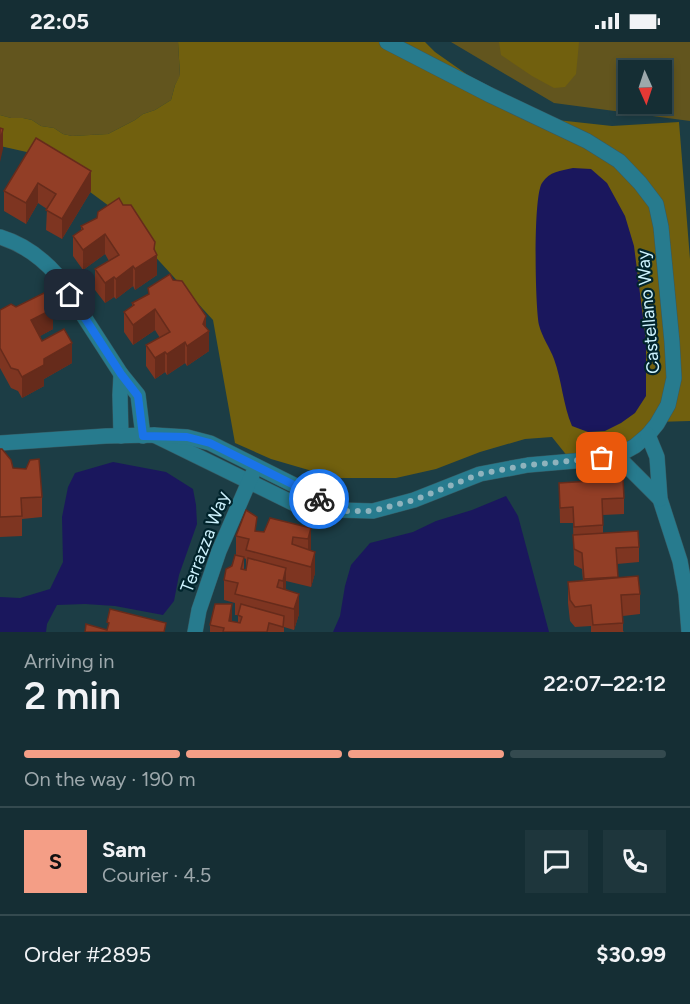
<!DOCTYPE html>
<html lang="en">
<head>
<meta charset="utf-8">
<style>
	:root { --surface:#152e34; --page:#1e363c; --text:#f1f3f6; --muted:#9da8ac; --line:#344a4f; --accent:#f49e86 }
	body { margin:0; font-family:Figtree,sans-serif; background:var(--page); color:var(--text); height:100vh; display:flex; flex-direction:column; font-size:22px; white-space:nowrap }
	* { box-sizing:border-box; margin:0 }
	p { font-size:20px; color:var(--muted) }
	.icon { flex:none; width:33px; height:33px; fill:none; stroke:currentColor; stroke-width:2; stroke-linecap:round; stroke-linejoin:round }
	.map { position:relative; height:590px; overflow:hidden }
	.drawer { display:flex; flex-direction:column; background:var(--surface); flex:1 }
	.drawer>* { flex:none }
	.needle { width:39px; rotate:177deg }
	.buttons { position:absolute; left:618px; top:18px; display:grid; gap:12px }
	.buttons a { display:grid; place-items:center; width:54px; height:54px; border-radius:0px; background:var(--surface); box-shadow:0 3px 9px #0003,0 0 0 2px var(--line); font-size:30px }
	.pin { position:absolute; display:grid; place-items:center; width:51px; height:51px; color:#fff; margin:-26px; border-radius:12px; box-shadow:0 3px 9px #0006 }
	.courier { position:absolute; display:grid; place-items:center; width:60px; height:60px; margin:-30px; border:4px solid #1a73e8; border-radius:50%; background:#fff; color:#222; box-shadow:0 2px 8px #0007 }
	.overview em { font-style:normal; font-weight:600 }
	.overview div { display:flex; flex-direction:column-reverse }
	.overview { display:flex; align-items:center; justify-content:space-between; height:102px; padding:0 24px }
	h1 { font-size:39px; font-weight:600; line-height:45px }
	.bar { display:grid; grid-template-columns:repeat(4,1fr); gap:9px 6px; align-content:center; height:72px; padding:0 24px }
	.bar i { height:8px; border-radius:4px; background:var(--line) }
	.bar .on { background:var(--accent) }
	.bar p { grid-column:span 4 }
	.line { display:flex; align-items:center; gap:15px; padding:0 24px; border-top:2px solid var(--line) }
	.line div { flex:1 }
	.round { display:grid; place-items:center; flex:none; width:63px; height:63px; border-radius:0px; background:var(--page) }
	.status { display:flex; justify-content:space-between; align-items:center; height:42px; padding:0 30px; background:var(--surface); direction:ltr }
	.status svg { height:16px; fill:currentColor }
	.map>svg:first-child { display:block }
	.green { fill:#62551e; fill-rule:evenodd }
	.forest { fill:#71600e }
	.water { fill:#1a175d }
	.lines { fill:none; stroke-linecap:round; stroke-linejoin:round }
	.minor-casing { stroke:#365a62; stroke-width:16 }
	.minor { stroke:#277b8e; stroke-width:15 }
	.wall { fill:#7e3521; fill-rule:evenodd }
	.shaded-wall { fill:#662b1b }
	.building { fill:#923e26; stroke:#662b1b; stroke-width:1.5 }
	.done { stroke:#8fb3bd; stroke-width:6; stroke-dasharray:0 10.8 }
	.route { stroke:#1a73e8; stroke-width:8 }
	.labels { text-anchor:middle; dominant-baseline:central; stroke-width:4.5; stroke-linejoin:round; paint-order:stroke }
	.street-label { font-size:18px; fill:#cdf2fd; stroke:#01242c }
</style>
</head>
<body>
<div class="status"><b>22:05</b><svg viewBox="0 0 49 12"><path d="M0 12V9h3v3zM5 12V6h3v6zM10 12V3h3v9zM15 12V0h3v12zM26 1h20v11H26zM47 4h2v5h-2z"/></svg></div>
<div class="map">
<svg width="690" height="590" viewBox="0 0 690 590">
	<rect width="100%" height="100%" fill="#1c3d45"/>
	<g class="green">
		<polygon points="0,0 178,0 180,34 175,43 171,58 155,68 143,72 135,78 108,92 72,94 63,92 54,86 41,84 32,78 23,76 11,76 0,73"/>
		<path d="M451,0H690V79L554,61ZM628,28H662V62H628Z"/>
	</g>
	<g class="forest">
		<polygon points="178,0 425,0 435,10 472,36 548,77 612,84 679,80 690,217 690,379 655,380 617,410 572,420 552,395 525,397 480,410 436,427 396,436 336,436 271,417 235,401 213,278 109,164 40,113 0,104 0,73 11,76 23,76 32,78 41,84 54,86 63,92 72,94 108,92 135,78 143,72 155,68 171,58 175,43 180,33"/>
		<polygon points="499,0 579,0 576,32 565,45 554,46 532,34 501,13"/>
	</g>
	<g class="water">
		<path d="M573,126L591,127L607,141L625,174L634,204L646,299V354L635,371L621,381L605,389L588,390L572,384C563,363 562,339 554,317C550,306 542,295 539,283C535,264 533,154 542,141C550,129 560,129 573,126Z"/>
		<polygon points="113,420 166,430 193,447 196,463 197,482 179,533 174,559 163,573 115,564 85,562 57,563 47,582 46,590 0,590 0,555 20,556 50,547 63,520 62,475 68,445 75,431"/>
		<polygon points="506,454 518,474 549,590 333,590 340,574 345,544 351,523 370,501 413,490 436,479 472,468"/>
	</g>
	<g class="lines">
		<defs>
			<g id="minor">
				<path d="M0,195C23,202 41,215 57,233L121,332L138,353L143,394"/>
				<polyline points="154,393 305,467 373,469 414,458 480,432 528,423 586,418 617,414 635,404 648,393 657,382 668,363 674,336 672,300 661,185 656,162 640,141 619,119 587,99 490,53 387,0"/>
				<polyline points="648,393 657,415 660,457 680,519 686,552 689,590"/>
				<polyline points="121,394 120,353 121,332"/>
				<polyline points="0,401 106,394 154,393 187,395 210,401 314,453 333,469"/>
				<polyline points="617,414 660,457"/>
				<polyline points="195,590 199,568 219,509 252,433"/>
			</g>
		</defs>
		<use href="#minor" class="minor-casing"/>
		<use href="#minor" class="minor"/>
	</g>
	<g class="wall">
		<polygon points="36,96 91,149 62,197 46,188 47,167 38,161 26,182 4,169 4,149"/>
		<polygon points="123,163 155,209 157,233 135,248 133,244 116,257 114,255 105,261 95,248 95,227 109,219 105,212 83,228 73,214 73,194 81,188 81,184"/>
		<polygon points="173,238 206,285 209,309 187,324 185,321 167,333 165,330 155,337 146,324 146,303 160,296 155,288 133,303 124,290 124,270 132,264 132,261"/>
		<polygon points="16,265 53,287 40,294 42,299 72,321 44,337 44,344 22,356 18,349 11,346 0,326 0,268"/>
		<polygon points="0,407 13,426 42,455 42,475 22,477 22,494 0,495"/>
		<polygon points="559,441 624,456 624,472 603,473 603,491 639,505 639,520 617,522 618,536 640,552 640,572 623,574 623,589 624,590 591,590 591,584 575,585 570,579 568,561 568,540 583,539 582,527 574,523 573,481 560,481"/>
		<path d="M311,486L310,509L315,531L311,545L286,539V547L299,572L294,588L284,585V590H210V583L232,580L238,581V573H235V561L224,558V538L236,514V494L257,489L264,490ZM244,516L246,517V528L244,527Z"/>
	</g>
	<g class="shaded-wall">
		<polygon points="3,87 3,107 0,120 0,99"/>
		<polygon points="91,129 91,149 62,197 62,177"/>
		<polygon points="38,141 38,161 26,182 26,161"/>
		<polygon points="105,192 105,212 83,228 83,208"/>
		<polygon points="155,200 155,214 157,213 157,233 135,248 135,227 154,207"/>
		<polygon points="133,224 133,244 116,257 116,237"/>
		<polygon points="114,235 114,255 105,261 105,241"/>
		<polygon points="53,267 53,287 31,299 31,278"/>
		<polygon points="155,267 155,288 133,303 133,283"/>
		<polygon points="206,274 206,291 209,289 209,309 187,324 187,304 203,282"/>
		<polygon points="185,300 185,321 167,333 167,312"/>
		<polygon points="72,301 72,321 44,337 44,344 22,356 22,335 44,317"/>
		<polygon points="165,310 165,330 155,337 155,316"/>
		<polygon points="311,486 311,507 308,518 308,497"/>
		<polygon points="315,510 315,531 311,545 311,525"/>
		<polygon points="286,526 286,547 283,559 283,539"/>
		<polygon points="299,552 299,572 294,588 294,567"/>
		<polygon points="232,562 232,583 229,579"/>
	</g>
	<g class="building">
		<polygon points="0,86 3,87 0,99"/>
		<polygon points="36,96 91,129 62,177 46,168 56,152 38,141 26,161 4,149"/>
		<polygon points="119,156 123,163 131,163 155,200 154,207 157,213 135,227 133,224 116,237 114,235 105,241 95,227 119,213 105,192 83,208 73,194 83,187 81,184 97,176 98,170"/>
		<polygon points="170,232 173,238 182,239 206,274 203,282 209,289 187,304 185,300 167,312 165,310 155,316 146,303 170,290 155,267 133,283 124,270 134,263 132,261 149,252 148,246"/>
		<polygon points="44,251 53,267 31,278 42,299 64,287 72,301 44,317 44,323 22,335 18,328 11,326 0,306 0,268 11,262 16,265"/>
		<polygon points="0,407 2,407 11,418 13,426 26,427 30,418 39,417 42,455 21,456 22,474 0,475"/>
		<polygon points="623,437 624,456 602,457 603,483 574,485 573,465 560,466 559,441"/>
		<polygon points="246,468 257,475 255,489 264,490 270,476 311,486 308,497 293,495 292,502 315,510 311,525 246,508 249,497 236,494"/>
		<polygon points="638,489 639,505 616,506 618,535 584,537 582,511 574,507 573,493"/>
		<polygon points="235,513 244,515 241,527 246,528 248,516 286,526 283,539 279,538 277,545 299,552 294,567 235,552 238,541 224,538 226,527 232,524"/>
		<polygon points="638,534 640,552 621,553 623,581 593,583 591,563 575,565 570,558 568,540"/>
		<polygon points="215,562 232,562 229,579 240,581 242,575 238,573 241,562 284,574 283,585 269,581 267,590 223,590 224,586 210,583"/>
		<polygon points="110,567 166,581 164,590 85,590 86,582 107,588 109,581 107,580"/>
	</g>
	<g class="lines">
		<polyline class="done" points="319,457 333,469 373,469 414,458 480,432 528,423 602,416"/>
		<polyline class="route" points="70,253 121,332 138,354 143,394 187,395 210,401 314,453 319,457"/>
	</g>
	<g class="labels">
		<g class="street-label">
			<text transform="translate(648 270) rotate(-95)">Castellano Way</text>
			<text transform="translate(205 500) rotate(-69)">Terrazza Way</text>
		</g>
	</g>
</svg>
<div class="buttons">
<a><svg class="needle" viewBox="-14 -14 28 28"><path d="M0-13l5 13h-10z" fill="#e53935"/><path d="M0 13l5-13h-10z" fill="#9da8ac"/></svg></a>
</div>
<div class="pin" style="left:602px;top:416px;background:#ea580c"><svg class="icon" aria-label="bag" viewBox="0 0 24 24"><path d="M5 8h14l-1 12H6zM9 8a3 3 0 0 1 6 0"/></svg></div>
<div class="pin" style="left:70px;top:253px;background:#1f2937"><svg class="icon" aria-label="home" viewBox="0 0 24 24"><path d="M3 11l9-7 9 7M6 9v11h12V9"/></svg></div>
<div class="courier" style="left:319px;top:457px"><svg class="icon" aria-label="bike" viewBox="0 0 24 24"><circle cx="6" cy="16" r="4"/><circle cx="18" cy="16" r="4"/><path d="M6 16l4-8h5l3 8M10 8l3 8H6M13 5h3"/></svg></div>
</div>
<section class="drawer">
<div class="overview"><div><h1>2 min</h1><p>Arriving in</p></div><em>22:07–22:12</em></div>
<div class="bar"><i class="on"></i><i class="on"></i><i class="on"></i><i></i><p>On the way · 190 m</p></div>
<div class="line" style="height:108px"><b class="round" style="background:var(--accent);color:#111">S</b><div><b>Sam</b><p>Courier · 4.5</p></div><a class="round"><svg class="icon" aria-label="chat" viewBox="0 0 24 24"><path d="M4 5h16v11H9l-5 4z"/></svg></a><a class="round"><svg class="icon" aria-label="phone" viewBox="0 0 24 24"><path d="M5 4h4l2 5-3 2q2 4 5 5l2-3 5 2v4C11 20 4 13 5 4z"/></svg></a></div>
<div class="line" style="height:78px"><div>Order #2895</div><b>$30.99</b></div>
</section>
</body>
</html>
